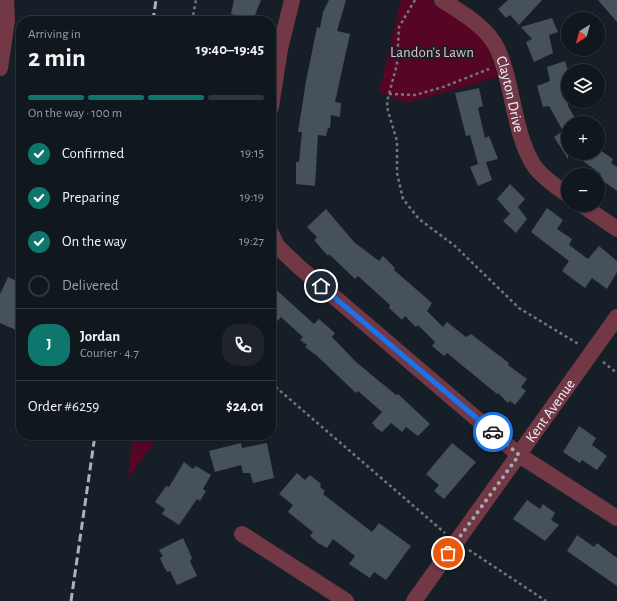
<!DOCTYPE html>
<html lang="en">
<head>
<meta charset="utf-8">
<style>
	:root { --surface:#10171d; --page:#1e242a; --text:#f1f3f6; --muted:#9c9fa4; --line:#30363b; --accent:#0f766e }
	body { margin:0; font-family:"Alegreya Sans",sans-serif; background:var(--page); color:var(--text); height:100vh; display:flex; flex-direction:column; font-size:15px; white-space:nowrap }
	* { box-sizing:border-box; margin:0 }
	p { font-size:13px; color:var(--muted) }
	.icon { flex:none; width:22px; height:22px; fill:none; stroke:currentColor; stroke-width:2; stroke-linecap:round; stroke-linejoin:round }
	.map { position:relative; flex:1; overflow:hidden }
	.drawer { position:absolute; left:16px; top:16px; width:260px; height:424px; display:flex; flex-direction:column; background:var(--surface); border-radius:16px; box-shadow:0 1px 3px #0004,0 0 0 1px var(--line) }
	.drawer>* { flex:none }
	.needle { width:26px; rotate:216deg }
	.tools { position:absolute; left:561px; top:12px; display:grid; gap:8px }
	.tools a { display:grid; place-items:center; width:44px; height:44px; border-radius:50%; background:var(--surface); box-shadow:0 1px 3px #0004,0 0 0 1px var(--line); font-size:20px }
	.pin { position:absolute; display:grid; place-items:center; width:34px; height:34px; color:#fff; margin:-17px; border:2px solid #fff; border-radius:50%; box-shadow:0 1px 4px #0007 }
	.courier { position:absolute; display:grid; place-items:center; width:40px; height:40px; margin:-20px; border:3px solid #1a73e8; border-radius:50%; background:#fff; color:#222; box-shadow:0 1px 5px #0007 }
	.summary em { font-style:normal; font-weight:600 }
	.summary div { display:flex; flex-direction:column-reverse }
	.summary { display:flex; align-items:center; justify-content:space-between; height:68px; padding:0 12px }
	h1 { font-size:26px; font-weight:600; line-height:30px }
	.bar { display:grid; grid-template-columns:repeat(4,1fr); gap:6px 4px; align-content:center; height:48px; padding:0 12px }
	.bar i { height:5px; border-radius:3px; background:var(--line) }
	.bar .current { background:var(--accent) }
	.bar p { grid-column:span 4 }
	.line { display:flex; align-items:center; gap:10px; padding:0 12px; border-top:1px solid var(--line) }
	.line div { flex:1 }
	.round { display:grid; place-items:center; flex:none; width:42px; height:42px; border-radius:16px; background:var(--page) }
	ol { padding:0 12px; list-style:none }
	li { display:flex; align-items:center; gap:12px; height:44px }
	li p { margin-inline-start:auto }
	li .icon { padding:4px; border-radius:50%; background:var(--accent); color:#fff; stroke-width:4 }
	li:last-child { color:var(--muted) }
	li i { width:22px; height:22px; border:2px solid var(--line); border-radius:50% }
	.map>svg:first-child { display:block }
	.green { fill:#570524 }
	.building { fill:#47515a }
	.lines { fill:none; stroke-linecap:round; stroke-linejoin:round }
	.path { stroke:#70787f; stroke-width:2.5; stroke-dasharray:3 3; stroke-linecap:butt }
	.street { stroke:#723845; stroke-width:16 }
	.rail { stroke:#abb2b9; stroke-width:3; stroke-dasharray:8 4; stroke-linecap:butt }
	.done { stroke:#a3aab1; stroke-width:4; stroke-dasharray:0 7.2 }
	.route { stroke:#1a73e8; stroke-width:5 }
	.labels { text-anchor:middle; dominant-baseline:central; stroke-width:4; stroke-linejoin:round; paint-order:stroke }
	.park-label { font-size:15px; fill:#f0bbc4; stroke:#161f27 }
	.street-label { font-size:15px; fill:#eff5fb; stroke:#161f27 }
</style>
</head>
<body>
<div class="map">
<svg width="617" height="601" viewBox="0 0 617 601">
	<rect width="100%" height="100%" fill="#161f27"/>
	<g class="green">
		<polygon points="401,0 430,0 472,29 486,43 493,60 498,77 408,103 379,92"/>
		<polygon points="133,435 160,435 128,478"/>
	</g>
	<g class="building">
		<polygon points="234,0 261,0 253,20 231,14"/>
		<polygon points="329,0 346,0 337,31 350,34 335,102 341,103 340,117 331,115 330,128 328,128 326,136 318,135 315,186 296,184 296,162 299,162 302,132 298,132 306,81 317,27 320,28 323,12"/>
		<polygon points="508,0 542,0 519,25 510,15 506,18 498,9"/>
		<polygon points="598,0 617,0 617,22"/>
		<polygon points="552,18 558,32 549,35 553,53 534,62 526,42 532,39 521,27"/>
		<polygon points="565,61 568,71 568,106 578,123 568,123 568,159 554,137 563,131 549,106 543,107 537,86 550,81 547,67"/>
		<polygon points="479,88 483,106 478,108 485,138 489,136 498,159 486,162 492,180 478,186 470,167 478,164 470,135 466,136 455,93"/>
		<polygon points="600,150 613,159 611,163 617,167 617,191 599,178 601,174 572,153 598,153"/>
		<polygon points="510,184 525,199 518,207 527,219 516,233 503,221 510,214 497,199"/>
		<polygon points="547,208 563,220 557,229 572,239 569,245 588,259 599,246 617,261 617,272 607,289 592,278 585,288 562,271 569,261 531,232"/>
		<polygon points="326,209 354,242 379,261 383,256 395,268 394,270 432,303 427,311 443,327 447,322 466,337 471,334 509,363 508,365 527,379 521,387 526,391 515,405 510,401 508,403 498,393 497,394 447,353 444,356 432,346 435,342 418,325 416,327 405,316 402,320 389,308 390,305 358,276 355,279 329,254 328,256 314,240 317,237 307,227"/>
		<polygon points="8,277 21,283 21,325 18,331 0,323 0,294"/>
		<polygon points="271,285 314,324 319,319 335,333 332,337 356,362 396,395 398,394 430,424 418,436 406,427 402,432 391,423 382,432 376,428 372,423 382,412 358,391 356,393 316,355 305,347 307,345 300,340 303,337 281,317 271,328"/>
		<polygon points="579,426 596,438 592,445 607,456 597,470 582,460 580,463 563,452"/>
		<polygon points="241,443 242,448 267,443 274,478 253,483 250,473 243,473 241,465 215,472 209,451"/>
		<polygon points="452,443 476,462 444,499 434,491 439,485 426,474"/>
		<polygon points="184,462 193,469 196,466 211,475 203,489 206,491 200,501 197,499 179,525 162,514 165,509 155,502 166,486 169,487"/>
		<polygon points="297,473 305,480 310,475 321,484 320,487 325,491 323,494 372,532 379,523 411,546 386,580 374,572 370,578 349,564 355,556 333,539 327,548 318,543 310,536 313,532 288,512 293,505 279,494"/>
		<polygon points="527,500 540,509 543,504 555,513 551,520 559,525 545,541 513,519"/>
		<polygon points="577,535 594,547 597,543 617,558 617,586 567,551"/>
		<polygon points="183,538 192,558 190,561 197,576 177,585 170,571 167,572 163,565 160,558 163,556 159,550"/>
	</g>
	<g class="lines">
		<g class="path">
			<polyline points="415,0 399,27 397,64 387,102 388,111 397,141 397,173 403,199 419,219 455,246 519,308 580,345"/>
			<polyline points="192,21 196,0"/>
			<polyline points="389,94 415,95 443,87 489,69"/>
			<polyline points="603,362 617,373"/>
			<polyline points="271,383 445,533"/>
			<polyline points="469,550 546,601"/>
		</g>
		<g class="street">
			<path id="s1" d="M442,0C462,13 486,26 497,48C514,84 513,135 535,167C543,178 557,187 568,195"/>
			<polyline points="0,68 7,20 6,0"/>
			<polyline points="271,107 280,49 292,0"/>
			<polyline points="582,205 617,229"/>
			<polyline points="271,233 277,246 298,266 519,455 617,518"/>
			<polyline points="242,534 346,601"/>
			<path id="s2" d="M414,601L617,317"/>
		</g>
		<g class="rail">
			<polyline points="153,21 156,0"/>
			<polyline points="71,601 95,435"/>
		</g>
	</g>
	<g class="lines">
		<polyline class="done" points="448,553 519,455 493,432"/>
		<polyline class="route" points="321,286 493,432"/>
	</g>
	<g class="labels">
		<g class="park-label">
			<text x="432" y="52">Landon's Lawn</text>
		</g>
		<g class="street-label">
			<text stroke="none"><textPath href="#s1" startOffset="122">Clayton Drive</textPath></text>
			<text stroke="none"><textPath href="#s2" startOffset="234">Kent Avenue</textPath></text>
		</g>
	</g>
</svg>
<div class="tools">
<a><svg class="needle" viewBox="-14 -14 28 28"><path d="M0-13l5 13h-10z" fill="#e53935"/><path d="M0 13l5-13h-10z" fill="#9c9fa4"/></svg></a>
<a><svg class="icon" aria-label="layers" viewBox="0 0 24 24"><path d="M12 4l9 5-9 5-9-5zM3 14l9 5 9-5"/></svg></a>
<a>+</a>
<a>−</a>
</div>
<div class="pin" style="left:448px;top:553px;background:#ea580c"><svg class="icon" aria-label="bag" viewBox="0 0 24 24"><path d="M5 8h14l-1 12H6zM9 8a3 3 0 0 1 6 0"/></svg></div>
<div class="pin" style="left:321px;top:286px;background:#1f2937"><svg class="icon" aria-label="home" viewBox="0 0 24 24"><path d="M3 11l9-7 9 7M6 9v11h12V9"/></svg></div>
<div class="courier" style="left:493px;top:432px"><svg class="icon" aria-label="car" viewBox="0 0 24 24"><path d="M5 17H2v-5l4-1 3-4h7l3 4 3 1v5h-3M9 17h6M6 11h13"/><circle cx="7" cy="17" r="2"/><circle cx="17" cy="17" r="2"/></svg></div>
<section class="drawer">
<div class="summary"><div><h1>2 min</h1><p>Arriving in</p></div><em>19:40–19:45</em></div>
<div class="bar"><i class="current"></i><i class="current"></i><i class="current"></i><i></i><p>On the way · 100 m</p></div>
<ol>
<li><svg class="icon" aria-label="check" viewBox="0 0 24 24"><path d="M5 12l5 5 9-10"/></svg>Confirmed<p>19:15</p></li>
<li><svg class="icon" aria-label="check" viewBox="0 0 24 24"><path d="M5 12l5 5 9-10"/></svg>Preparing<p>19:19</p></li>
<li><svg class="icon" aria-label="check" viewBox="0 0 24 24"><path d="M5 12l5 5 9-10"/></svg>On the way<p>19:27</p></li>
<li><i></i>Delivered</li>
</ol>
<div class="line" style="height:72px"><b class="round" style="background:var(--accent);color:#fff">J</b><div><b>Jordan</b><p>Courier · 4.7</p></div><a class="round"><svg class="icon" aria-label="phone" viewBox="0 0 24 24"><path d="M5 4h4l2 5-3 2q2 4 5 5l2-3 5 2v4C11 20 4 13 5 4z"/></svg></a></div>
<div class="line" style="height:52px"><div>Order #6259</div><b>$24.01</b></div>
</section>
</div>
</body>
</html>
